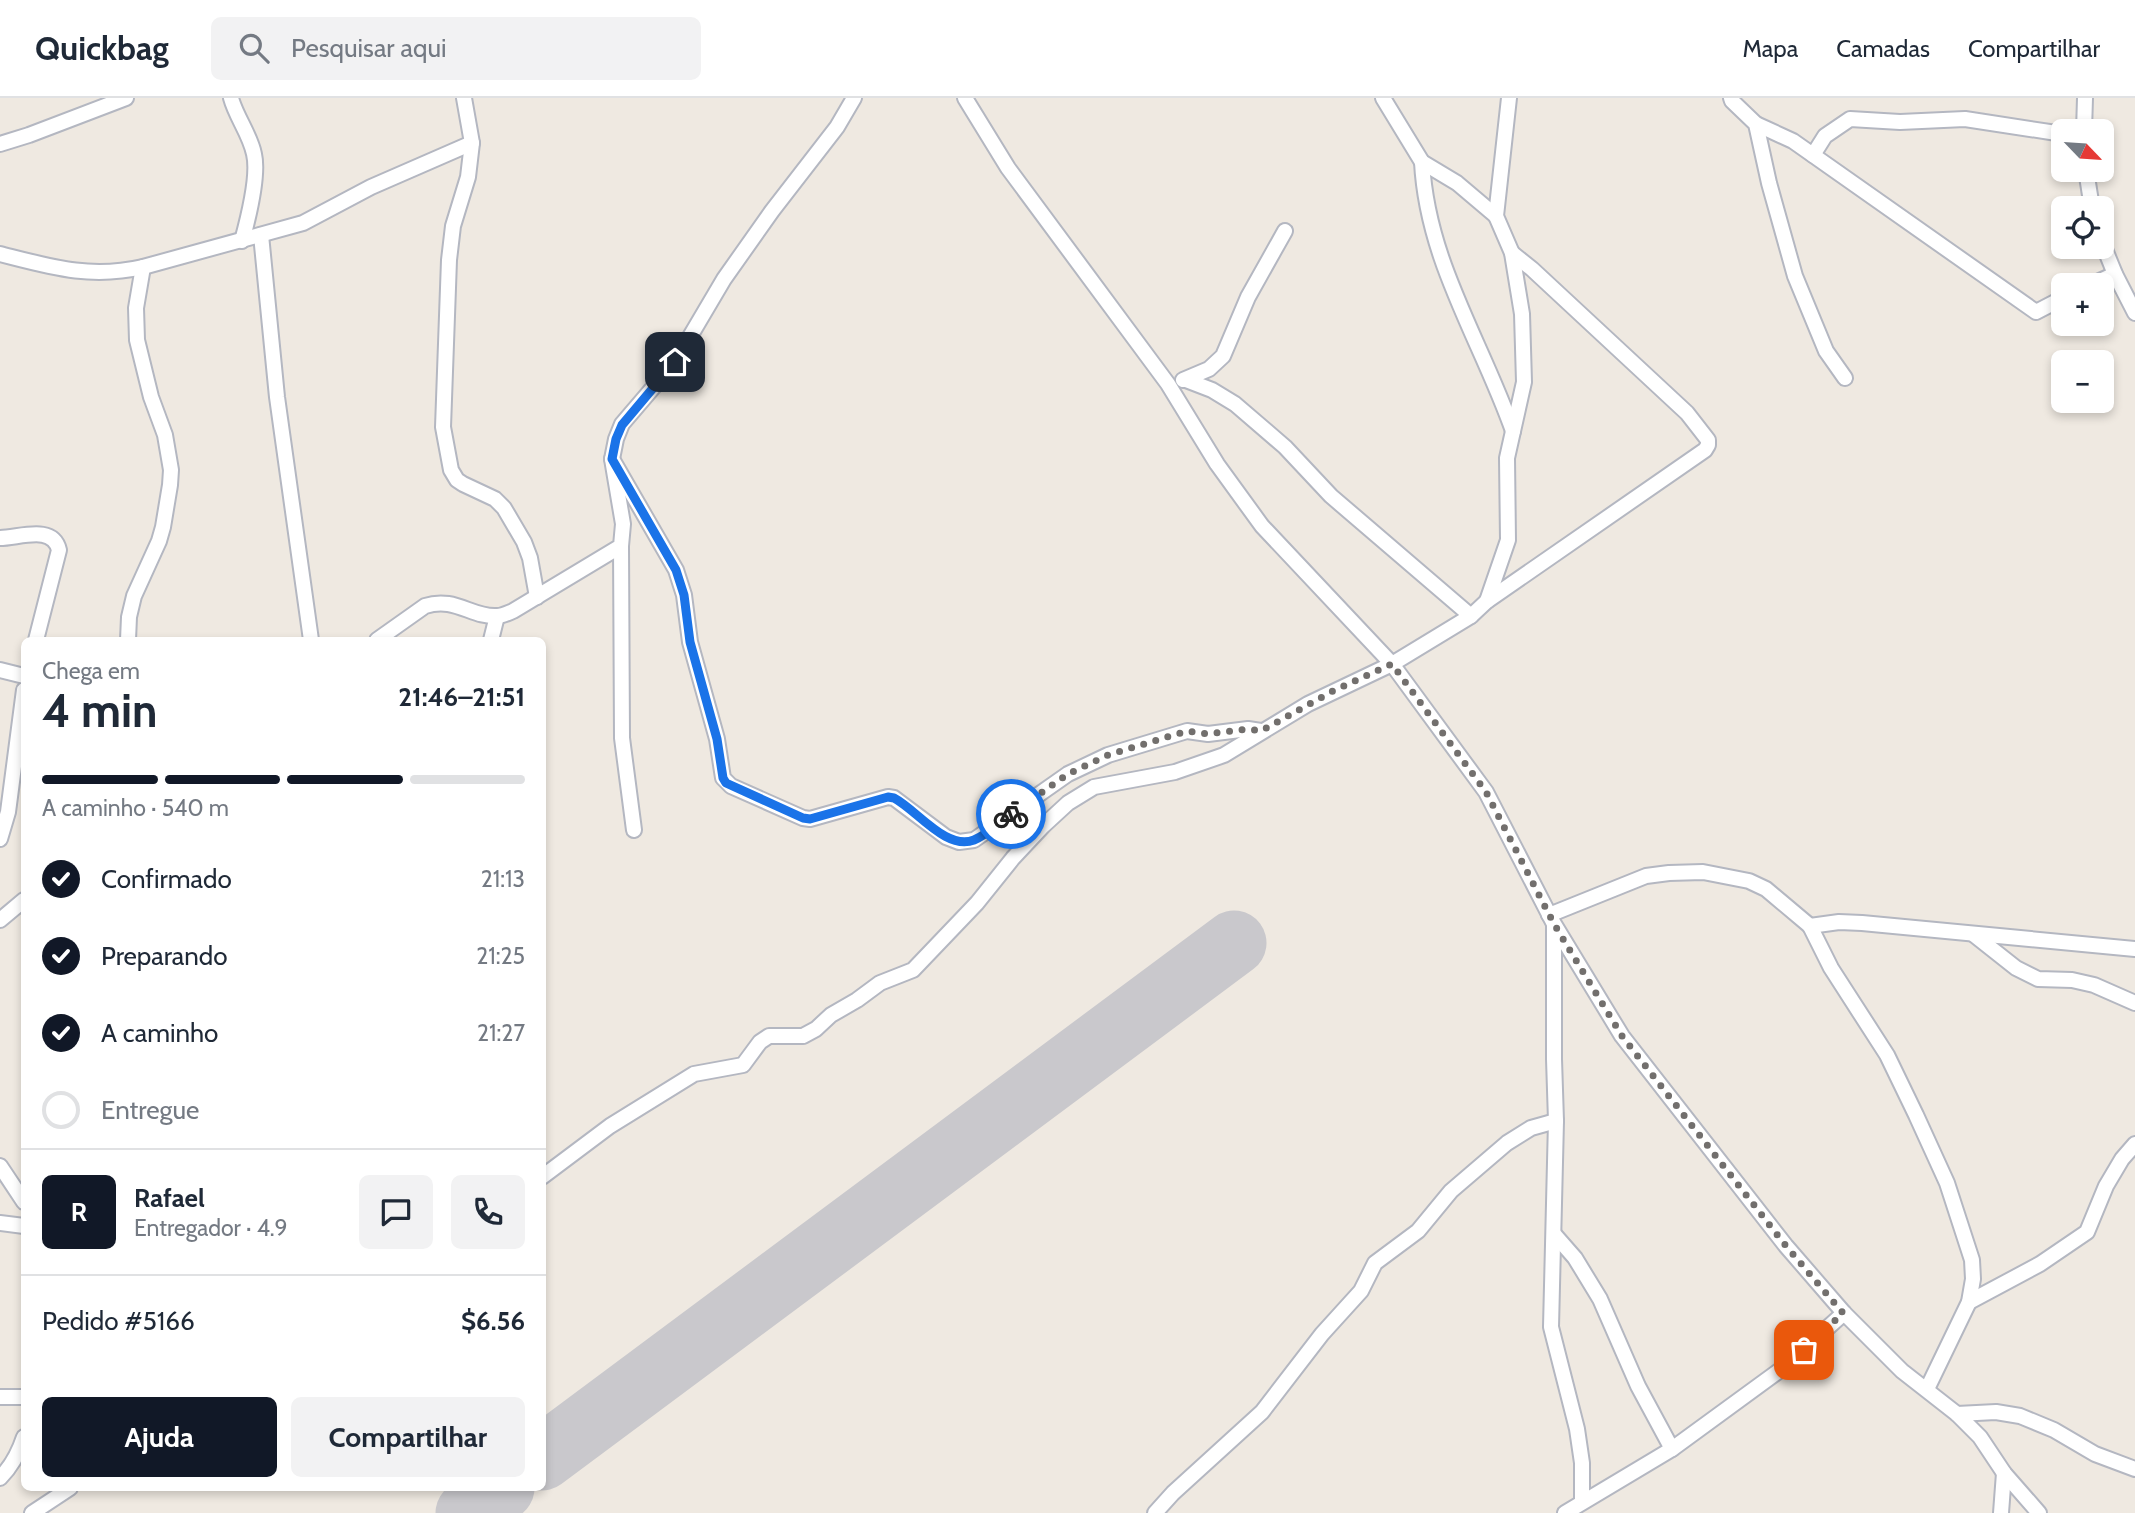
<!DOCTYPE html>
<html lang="pt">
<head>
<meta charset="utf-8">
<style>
	:root { --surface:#fff; --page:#f2f2f3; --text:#1f2937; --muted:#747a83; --line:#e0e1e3; --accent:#111827 }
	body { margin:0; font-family:Cabin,sans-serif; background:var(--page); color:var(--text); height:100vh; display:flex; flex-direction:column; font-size:26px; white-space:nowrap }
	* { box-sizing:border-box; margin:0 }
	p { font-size:23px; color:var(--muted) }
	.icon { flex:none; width:38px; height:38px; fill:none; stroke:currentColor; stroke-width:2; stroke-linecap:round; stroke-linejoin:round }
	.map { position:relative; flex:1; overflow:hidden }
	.side { position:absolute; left:21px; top:539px; width:525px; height:854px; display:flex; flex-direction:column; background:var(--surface); border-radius:10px; box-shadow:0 4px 10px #0003 }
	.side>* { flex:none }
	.needle { width:46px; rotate:115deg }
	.tools { position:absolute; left:2051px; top:21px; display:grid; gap:14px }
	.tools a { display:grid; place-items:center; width:63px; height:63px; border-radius:10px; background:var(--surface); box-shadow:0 4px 10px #0003; font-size:35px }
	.pin { position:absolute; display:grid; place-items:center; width:60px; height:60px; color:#fff; margin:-30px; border-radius:14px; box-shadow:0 4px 10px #0006 }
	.courier { position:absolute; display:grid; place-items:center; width:70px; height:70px; margin:-35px; border:5px solid #1a73e8; border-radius:50%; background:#fff; color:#222; box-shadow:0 2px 9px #0007 }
	.head em { font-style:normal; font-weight:700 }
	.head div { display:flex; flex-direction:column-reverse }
	.head { display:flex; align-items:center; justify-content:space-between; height:119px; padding:0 21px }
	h1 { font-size:46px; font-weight:700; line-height:52px }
	.bar { display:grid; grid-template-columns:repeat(4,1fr); gap:10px 7px; align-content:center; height:84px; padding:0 21px }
	.bar i { height:9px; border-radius:5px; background:var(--line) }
	.bar .on { background:var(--accent) }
	.bar p { grid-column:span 4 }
	.line { display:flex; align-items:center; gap:18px; padding:0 21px; border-top:2px solid var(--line) }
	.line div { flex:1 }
	.round { display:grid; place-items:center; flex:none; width:74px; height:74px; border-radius:10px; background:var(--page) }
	ol { padding:0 21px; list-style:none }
	li { display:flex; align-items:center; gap:21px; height:77px }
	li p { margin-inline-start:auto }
	li .icon { padding:7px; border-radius:50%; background:var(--accent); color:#fff; stroke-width:4 }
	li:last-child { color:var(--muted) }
	li i { width:38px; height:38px; border:4px solid var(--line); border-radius:50% }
	.button { display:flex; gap:14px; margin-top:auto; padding:14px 21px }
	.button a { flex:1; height:80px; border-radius:10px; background:var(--accent); color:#fff; font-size:28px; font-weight:700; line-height:80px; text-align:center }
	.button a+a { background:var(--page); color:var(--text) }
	header { display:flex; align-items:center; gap:42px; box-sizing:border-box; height:98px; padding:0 35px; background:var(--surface); border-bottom:2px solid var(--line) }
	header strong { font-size:33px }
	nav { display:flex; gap:38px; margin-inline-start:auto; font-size:24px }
	.search { width:490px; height:63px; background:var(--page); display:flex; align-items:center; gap:18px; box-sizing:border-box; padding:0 24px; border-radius:10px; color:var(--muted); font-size:26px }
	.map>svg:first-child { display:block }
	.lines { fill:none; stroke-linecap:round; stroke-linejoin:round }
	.runway { stroke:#c9c8cc; stroke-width:65 }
	.minor-casing { stroke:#b4b7c1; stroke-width:18 }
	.minor { stroke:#fff; stroke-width:14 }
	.done { stroke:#726f6d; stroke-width:7; stroke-dasharray:0 12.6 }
	.route { stroke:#1a73e8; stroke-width:9 }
</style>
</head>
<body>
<header>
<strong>Quickbag</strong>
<div class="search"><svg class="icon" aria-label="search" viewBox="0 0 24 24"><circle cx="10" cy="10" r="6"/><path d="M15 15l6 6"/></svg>Pesquisar aqui</div>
<nav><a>Mapa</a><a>Camadas</a><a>Compartilhar</a></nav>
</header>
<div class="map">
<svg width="2135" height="1415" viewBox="0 0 2135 1415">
	<rect width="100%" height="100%" fill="#efe9e1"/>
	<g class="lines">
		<g class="runway">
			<polyline points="542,1360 1234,845"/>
			<polyline points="468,1415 502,1390"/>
		</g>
		<defs>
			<g id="minor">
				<path d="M231,0C236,19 250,36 254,56C259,77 248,121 242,143"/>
				<polyline points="464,0 472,45 468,79 453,128 449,162 443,329 451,372 457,382 463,386 495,401 504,410 524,444 530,460 537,499"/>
				<polyline points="965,0 1008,70 1168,286 1217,366 1262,428 1392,566 1486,694 1554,826 1622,938 1786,1148 1844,1215 1902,1273 1957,1316 1980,1339 2004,1375 2039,1415"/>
				<polyline points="1383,0 1422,64 1457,85 1496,118"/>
				<polyline points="1731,0 1732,3 1756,26 1769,85 1795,178 1826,253 1845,280"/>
				<polyline points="1756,26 1793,43 2036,214 2063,200"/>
				<polyline points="2084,33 2085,0"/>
				<polyline points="0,46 29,37 126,0"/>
				<polyline points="1813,57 1825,38 1850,21 1900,24 1965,21 2063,36"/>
				<path d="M1422,64C1427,163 1481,242 1513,333"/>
				<polyline points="2086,72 2092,110"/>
				<polyline points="261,137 277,299 311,542"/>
				<polyline points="2102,144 2115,176 2135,215"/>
				<path d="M0,156C51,169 90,181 143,169L303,125L371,89L472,45"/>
				<polyline points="2091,187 2115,176"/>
				<polyline points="1183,282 1209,271 1223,258 1248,199 1285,133"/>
				<polyline points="1186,282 1212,292 1235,306 1285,349 1331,398 1471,518"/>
				<polyline points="612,361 676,472 684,497 690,544 717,641 723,680 731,688 803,720 810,721 888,699 894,700 946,739 959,744 974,742 1068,676 1108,657 1187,633 1208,636 1248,631 1261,633"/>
				<path d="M0,440C19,440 53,426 59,452L36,542"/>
				<polyline points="621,448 622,640 634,732"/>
				<polyline points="1487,503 1508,442 1507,360 1524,284 1522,216 1512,155 1496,118 1509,0"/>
				<polyline points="128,542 129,519 134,498 159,443 163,429 170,387 171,372 165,337 151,299 137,242 136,210 143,169"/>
				<path d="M377,542L425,508C455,498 472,520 497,518C502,518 508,515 513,513L621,448L623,426L612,361L616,341L622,326L675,264L724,181L772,113L837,29L854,0"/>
				<polyline points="491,542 497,518"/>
				<polyline points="0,572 24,578"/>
				<polyline points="0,741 8,714 24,592"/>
				<polyline points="1549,817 1646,778 1669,775 1703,774 1749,783 1766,791 1810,828"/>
				<polyline points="0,822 24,802"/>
				<polyline points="1554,828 1554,961 1556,1023 1551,1229 1577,1331 1582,1365 1582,1404"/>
				<polyline points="1973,836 2016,870 2038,881 2072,882 2094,887 2135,905"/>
				<polyline points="0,1068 24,1104"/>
				<polyline points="542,1079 610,1028 694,976 743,967 760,944 769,938 803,938 816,931 831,917 857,902 880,885 913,872 977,805 1013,760 1043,728 1068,705 1094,689 1175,674 1224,657 1308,606 1392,566 1471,518 1487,503 1705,352 1708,347 1708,342 1687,315 1532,171 1512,155"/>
				<polyline points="0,1125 24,1128"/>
				<polyline points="1554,1136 1575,1160 1600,1201 1638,1288 1672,1351"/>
				<polyline points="1969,1204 2040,1166 2087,1134 2106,1088 2122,1061 2135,1046"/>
				<polyline points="1927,1291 1969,1204 1973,1181 1972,1162 1947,1085 1916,1017 1887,957 1831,870 1810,828 1839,824 1862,825 2135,851"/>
				<polyline points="0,1299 24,1299"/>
				<polyline points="1957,1316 1996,1314 2020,1318 2054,1332 2095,1356 2135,1371"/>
				<path d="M0,1380C11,1369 19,1354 24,1339"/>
				<polyline points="32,1415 70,1390"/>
				<polyline points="1155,1415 1173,1395 1262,1314 1322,1236 1361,1193 1375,1165 1418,1133 1451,1093 1507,1045 1531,1030 1556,1023"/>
				<polyline points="1565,1415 1672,1351 1783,1270 1844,1215"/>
				<polyline points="2001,1415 2004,1375"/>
			</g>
		</defs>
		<use href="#minor" class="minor-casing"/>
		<use href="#minor" class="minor"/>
	</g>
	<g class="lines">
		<polyline class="done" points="1011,716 1068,676 1108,657 1187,633 1208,636 1248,631 1261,633 1333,593 1392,566 1486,694 1554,826 1622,938 1786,1148 1843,1215 1804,1252"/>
		<path class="route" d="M675,264L622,327L616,341L612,361L676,472L684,497L690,544L717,641L723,680L726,685L803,720L810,721L888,699L894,700C917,712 946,753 974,742C987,737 1000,724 1011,716"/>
	</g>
</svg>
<div class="tools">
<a><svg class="needle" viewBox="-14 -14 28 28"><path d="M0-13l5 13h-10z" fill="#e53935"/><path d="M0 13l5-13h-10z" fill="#747a83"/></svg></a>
<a><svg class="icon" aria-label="locate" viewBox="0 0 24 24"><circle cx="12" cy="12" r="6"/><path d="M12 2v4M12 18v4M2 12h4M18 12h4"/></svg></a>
<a>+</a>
<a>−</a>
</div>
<div class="pin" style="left:1804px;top:1252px;background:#ea580c"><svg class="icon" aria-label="bag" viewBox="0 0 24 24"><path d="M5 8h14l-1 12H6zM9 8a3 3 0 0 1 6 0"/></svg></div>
<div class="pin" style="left:675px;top:264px;background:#1f2937"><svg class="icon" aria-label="home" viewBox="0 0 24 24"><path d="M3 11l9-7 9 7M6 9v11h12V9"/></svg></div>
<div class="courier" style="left:1011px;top:716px"><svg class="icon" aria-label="bike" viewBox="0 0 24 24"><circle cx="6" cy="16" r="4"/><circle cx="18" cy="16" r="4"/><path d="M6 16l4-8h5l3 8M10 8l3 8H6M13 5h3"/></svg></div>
<section class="side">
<div class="head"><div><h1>4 min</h1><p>Chega em</p></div><em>21:46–21:51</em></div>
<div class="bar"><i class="on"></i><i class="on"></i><i class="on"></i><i></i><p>A caminho · 540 m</p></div>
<ol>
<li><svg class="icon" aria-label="check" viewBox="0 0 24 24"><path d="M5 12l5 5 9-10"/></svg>Confirmado<p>21:13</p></li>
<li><svg class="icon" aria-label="check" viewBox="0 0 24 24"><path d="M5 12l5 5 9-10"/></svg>Preparando<p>21:25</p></li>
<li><svg class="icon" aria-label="check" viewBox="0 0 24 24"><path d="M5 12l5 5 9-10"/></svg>A caminho<p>21:27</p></li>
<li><i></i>Entregue</li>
</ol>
<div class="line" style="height:126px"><b class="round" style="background:var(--accent);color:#fff">R</b><div><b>Rafael</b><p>Entregador · 4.9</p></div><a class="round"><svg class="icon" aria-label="chat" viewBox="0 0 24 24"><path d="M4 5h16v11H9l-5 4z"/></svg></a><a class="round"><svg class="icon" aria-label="phone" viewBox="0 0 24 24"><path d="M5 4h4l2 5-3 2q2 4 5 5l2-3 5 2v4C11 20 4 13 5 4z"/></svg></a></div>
<div class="line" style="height:91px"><div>Pedido #5166</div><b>$6.56</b></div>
<div class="button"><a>Ajuda</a><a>Compartilhar</a></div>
</section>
</div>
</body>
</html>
